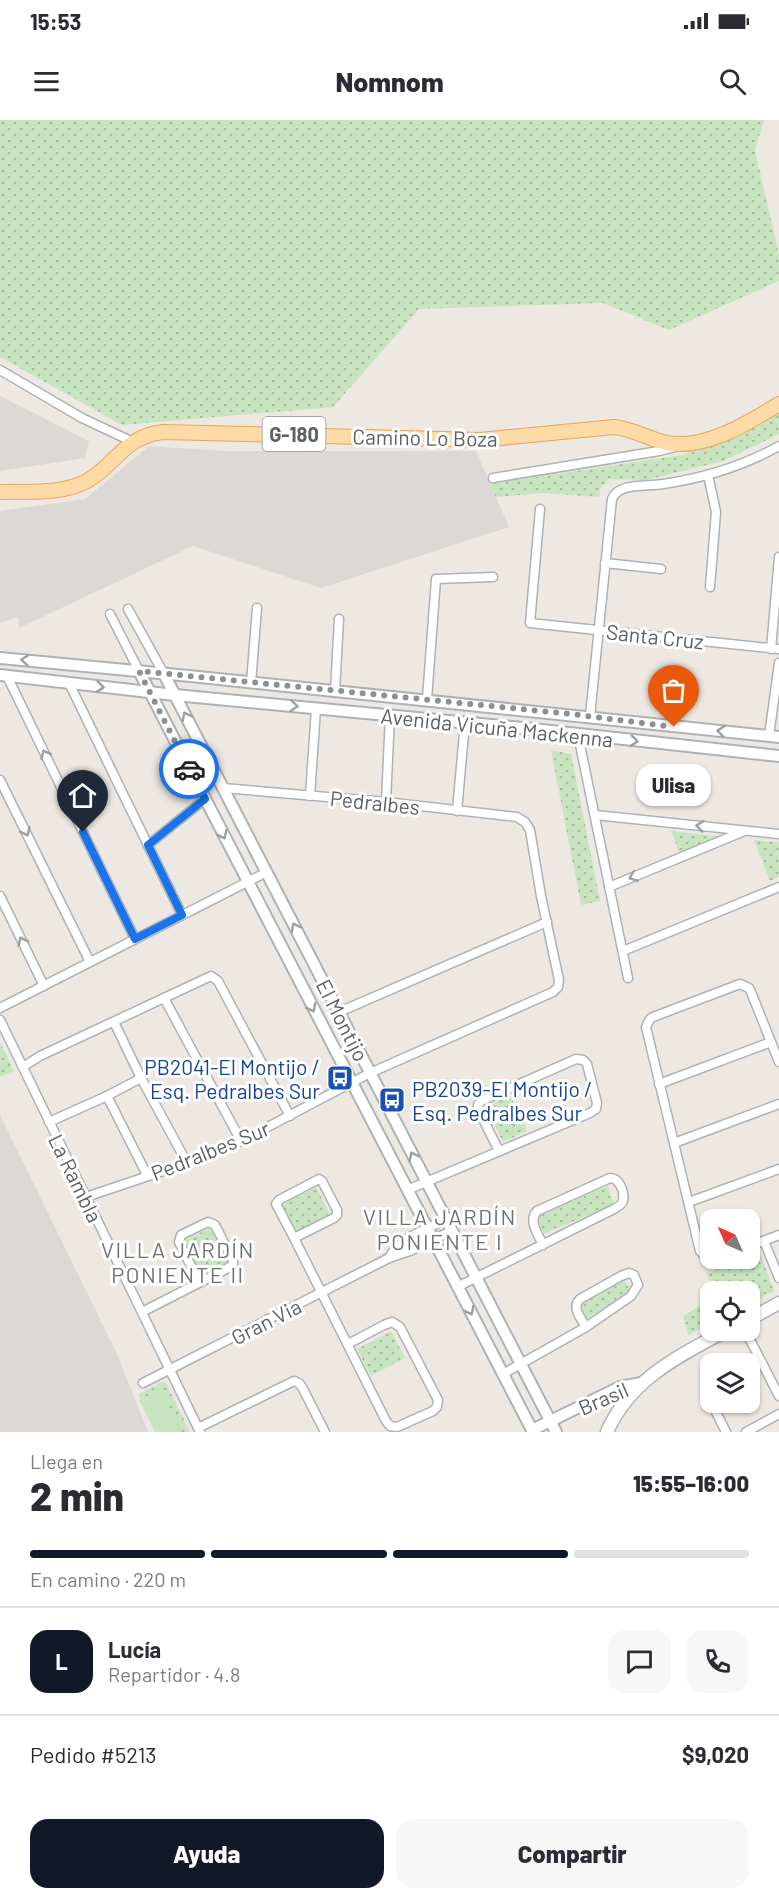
<!DOCTYPE html>
<html lang="es">
<head>
<meta charset="utf-8">
<style>
	:root { --surface:#fff; --page:#f7f7f7; --text:#2b2b33; --muted:#7c7c81; --line:#e1e1e2; --accent:#111827 }
	body { margin:0; font-family:Barlow,sans-serif; background:var(--page); color:var(--text); height:100vh; display:flex; flex-direction:column; font-size:22px; white-space:nowrap }
	* { box-sizing:border-box; margin:0 }
	p { font-size:20px; color:var(--muted) }
	.icon { flex:none; width:33px; height:33px; fill:none; stroke:currentColor; stroke-width:2; stroke-linecap:round; stroke-linejoin:round }
	.map { position:relative; height:1312px; overflow:hidden }
	.side { display:flex; flex-direction:column; background:var(--surface); flex:1 }
	.side>* { flex:none }
	.needle { width:39px; rotate:315deg }
	.controls { position:absolute; left:700px; top:1089px; display:grid; gap:12px }
	.controls a { display:grid; place-items:center; width:60px; height:60px; border-radius:12px; background:var(--surface); box-shadow:0 2px 4px #0004; font-size:30px }
	.pin { position:absolute; display:grid; place-items:center; width:51px; height:51px; color:#fff; margin:-62px -26px; border-radius:50% 50% 50% 0; rotate:-45deg; box-shadow:0 0 6px #0007 }
	.pin .icon { rotate:45deg }
	.courier { position:absolute; display:grid; place-items:center; width:60px; height:60px; margin:-30px; border:4px solid #1a73e8; border-radius:50%; background:#fff; color:#222; box-shadow:0 2px 8px #0007 }
	.bubble { position:absolute; height:42px; border-radius:18px; background:var(--surface); box-shadow:0 2px 4px #0004; font-size:20px; font-weight:800; line-height:42px; text-align:center }
	.headline em { font-style:normal; font-weight:800 }
	.headline div { display:flex; flex-direction:column-reverse }
	.headline { display:flex; align-items:center; justify-content:space-between; height:102px; padding:0 30px }
	h1 { font-size:39px; font-weight:800; line-height:45px }
	.bar { display:grid; grid-template-columns:repeat(4,1fr); gap:9px 6px; align-content:center; height:72px; padding:0 30px }
	.bar i { height:8px; border-radius:4px; background:var(--line) }
	.bar .on { background:var(--accent) }
	.bar p { grid-column:span 4 }
	.line { display:flex; align-items:center; gap:15px; padding:0 30px; border-top:2px solid var(--line) }
	.line div { flex:1 }
	.round { display:grid; place-items:center; flex:none; width:63px; height:63px; border-radius:18px; background:var(--page) }
	.primary-button { display:flex; gap:12px; margin-top:auto; padding:12px 30px }
	.primary-button a { flex:1; height:69px; border-radius:18px; background:var(--accent); color:#fff; font-size:24px; font-weight:800; line-height:69px; text-align:center }
	.primary-button a+a { background:var(--page); color:var(--text) }
	.status { display:flex; justify-content:space-between; align-items:center; height:42px; padding:0 30px; background:var(--surface); direction:ltr }
	.status svg { height:16px; fill:currentColor }
	header { display:flex; justify-content:space-between; align-items:center; height:78px; padding:0 30px; background:var(--surface); font-size:27px; font-weight:800 }
	.map>svg:first-child { display:block }
	.industrial { fill:#dcd8d5 }
	.green { fill:url(#green-dots) }
	.pitch { fill:#c8e5bf }
	.lines { fill:none; stroke-linecap:round; stroke-linejoin:round }
	.minor-casing { stroke:#aeb2b5; stroke-width:11 }
	.tertiary-casing { stroke:#aeb2b5; stroke-width:14 }
	.secondary-casing { stroke:#afb4b8; stroke-width:15 }
	.primary-casing { stroke:#eea25a; stroke-width:16 }
	.minor { stroke:#fff; stroke-width:8 }
	.tertiary { stroke:#fff; stroke-width:10 }
	.secondary { stroke:#fff; stroke-width:12 }
	.primary { stroke:#fddba7; stroke-width:14 }
	.oneway { stroke:#9da0a1 }
	.done { stroke:#8e908f; stroke-width:6; stroke-dasharray:0 10.8 }
	.route { stroke:#1a73e8; stroke-width:8 }
	.labels { text-anchor:middle; dominant-baseline:central; stroke-width:6; stroke-linejoin:round; paint-order:stroke }
	.shield { fill:#fff; stroke:#8c9092; stroke-width:1.5 }
	.shield-label { font-size:20px; font-weight:bold; fill:#5b6063 }
	.street-label { font-size:21px; fill:#5b6063; stroke:#fff }
	.transit-label { font-size:21px; fill:#164399; stroke:#fff; text-anchor:end }
	.neighbourhood-label { font-size:22px; letter-spacing:1.5px; fill:#6c7275; stroke:#fff }
</style>
</head>
<body>
<div class="status"><b>15:53</b><svg viewBox="0 0 49 12"><path d="M0 12V9h3v3zM5 12V6h3v6zM10 12V3h3v9zM15 12V0h3v12zM26 1h20v11H26zM47 4h2v5h-2z"/></svg></div>
<header><svg class="icon" aria-label="menu" viewBox="0 0 24 24"><path d="M4 6h16M4 12h16M4 18h16"/></svg>Nomnom<svg class="icon" aria-label="search" viewBox="0 0 24 24"><circle cx="10" cy="10" r="6"/><path d="M15 15l6 6"/></svg></header>
<div class="map">
<svg width="779" height="1312" viewBox="0 0 779 1312">
	<defs>
		<pattern id="green-dots" width="8" height="8" patternUnits="userSpaceOnUse" patternTransform="scale(1.5)"><rect width="8" height="8" fill="#c8e5bf"/><path d="M2 2h.1M6 6h.1" fill="none" stroke="#a5bd9f" stroke-width="1.8" stroke-linecap="round"/></pattern>
	</defs>
	<rect width="100%" height="100%" fill="#ede8e2"/>
	<g class="industrial">
		<polygon points="0,276 89,321 85,338 0,351"/>
		<polygon points="149,326 225,331 476,331 509,407 321,468 193,426 19,508 18,497 0,503 0,391 85,379"/>
		<polygon points="0,995 117,1234 148,1312 0,1312"/>
	</g>
	<g class="green">
		<polygon points="0,0 764,0 755,30 779,135 779,161 669,210 603,183 419,189 333,287 122,305 0,237"/>
		<polygon points="779,291 779,314 723,341 646,360 609,359 600,369 599,377 542,373 496,377 490,364 682,335 748,311"/>
		<polygon points="551,630 571,634 600,781 581,785"/>
		<polygon points="671,711 724,717 679,732"/>
		<polygon points="754,720 779,722 779,757 770,761"/>
		<polygon points="0,922 14,951 0,957"/>
		<polygon points="510,975 527,1011 503,1022 486,987"/>
		<polygon points="607,1066 614,1084 544,1114 537,1097"/>
		<polygon points="316,1067 330,1094 295,1112 282,1085"/>
		<polygon points="210,1108 228,1142 201,1156 183,1121"/>
		<polygon points="760,1133 774,1171 750,1183 750,1172 714,1171 706,1153 746,1139 750,1138 750,1137"/>
		<polygon points="623,1158 631,1171 587,1199 579,1186"/>
		<polygon points="711,1179 711,1204 688,1215 683,1196"/>
		<polygon points="391,1211 405,1238 371,1256 357,1229"/>
		<polygon points="165,1261 190,1312 156,1312 138,1274"/>
	</g>
	<polygon class="pitch" points="161,1270 181,1312 155,1312 139,1280"/>
	<g class="lines">
		<defs>
			<g id="minor">
				<polyline points="0,250 82,298 133,322"/>
				<polyline points="708,355 716,392 710,467"/>
				<polyline points="493,358 659,331 675,327"/>
				<polyline points="540,389 530,503 779,529"/>
				<polyline points="605,443 661,449"/>
				<polyline points="128,489 164,554"/>
				<polyline points="110,494 139,551"/>
				<polyline points="771,529 779,437"/>
				<polyline points="7,556 135,819"/>
				<polyline points="69,563 182,795"/>
				<polyline points="251,563 257,488"/>
				<polyline points="335,571 339,499"/>
				<polyline points="427,579 436,459 493,457"/>
				<path d="M590,596L612,379C619,362 647,367 663,364C703,358 743,346 779,326"/>
				<polyline points="578,615 628,858"/>
				<polyline points="769,616 779,543"/>
				<polyline points="0,660 90,842"/>
				<polyline points="310,676 316,588"/>
				<polyline points="386,682 390,595"/>
				<polyline points="457,691 465,602"/>
				<polyline points="595,695 779,714"/>
				<polyline points="148,725 205,679"/>
				<polyline points="609,767 742,712"/>
				<polyline points="0,776 44,866"/>
				<polyline points="623,831 779,767"/>
				<polyline points="164,878 241,1021"/>
				<polyline points="0,888 267,752"/>
				<polyline points="339,892 547,802"/>
				<polyline points="0,900 200,1312"/>
				<polyline points="114,902 141,958 187,1043"/>
				<polyline points="23,947 40,936 211,856 218,861 290,996"/>
				<polyline points="659,964 771,922"/>
				<polyline points="107,976 147,1055"/>
				<polyline points="49,1002 107,976 141,958"/>
				<polyline points="674,1023 779,984"/>
				<polygon points="319,1059 322,1061 337,1090 337,1095 334,1098 294,1118 276,1084 279,1080"/>
				<polyline points="407,1070 590,993 596,989 597,983 587,944 583,940 576,939 481,981 478,985 479,991 499,1031"/>
				<polyline points="86,1077 187,1043 241,1021 370,953 553,872 558,867 559,860 541,776 530,710 525,702 517,697 386,682 223,668"/>
				<polyline points="689,1082 779,1049"/>
				<polyline points="294,1118 386,1301 390,1306 397,1307 433,1291 437,1287 438,1280 400,1207 392,1202 384,1205 348,1224"/>
				<polyline points="764,1121 779,1158"/>
				<polyline points="750,1126 779,1115"/>
				<path d="M389,1138C399,1118 427,1109 445,1100"/>
				<polyline points="718,1138 714,1140 706,1138 700,1131 646,907 650,899 653,897 740,864 749,868 751,872 779,942"/>
				<path d="M457,1167L612,1090C616,1088 622,1085 623,1081C625,1071 619,1058 610,1058L537,1091C528,1101 538,1114 543,1125"/>
				<polyline points="142,1192 230,1147 233,1144 233,1140 215,1105 208,1102 181,1115 179,1122 199,1162"/>
				<polyline points="745,1210 779,1276"/>
				<path d="M503,1254L586,1207L631,1176L638,1165L634,1155L629,1153L621,1156L580,1179C571,1188 581,1198 586,1207"/>
				<polyline points="143,1263 389,1138 410,1131 451,1111"/>
				<polyline points="713,1286 726,1312"/>
				<polyline points="198,1308 294,1261 299,1263 302,1267 325,1312"/>
				<polyline points="746,1312 779,1294"/>
			</g>
			<g id="tertiary">
				<path d="M0,538C260,562 520,589 779,617"/>
				<polyline points="139,551 533,1312"/>
				<polyline points="164,554 556,1312"/>
				<polyline points="0,555 175,575 533,609 779,636"/>
				<polyline points="532,1310 620,1267 641,1263"/>
			</g>
			<g id="secondary">
				<polyline points="750,1199 779,1183"/>
				<path d="M607,1312C630,1259 679,1236 727,1210"/>
			</g>
			<path id="primary" d="M0,372C28,371 61,375 87,361C117,344 123,317 163,312L480,320L614,307C633,309 649,319 667,323C705,330 748,303 779,284"/>
		</defs>
		<use href="#minor" class="minor-casing"/>
		<use href="#tertiary" class="tertiary-casing"/>
		<use href="#secondary" class="secondary-casing"/>
		<use href="#primary" class="primary-casing"/>
		<use href="#minor" class="minor"/>
		<use href="#tertiary" class="tertiary"/>
		<use href="#secondary" class="secondary"/>
		<use href="#primary" class="primary"/>
	</g>
	<defs><path id="oneway-chevron" d="M-2-3.5L2.5 0L-2 3.5" fill="none" stroke-width="1.6" stroke-linecap="round" stroke-linejoin="round" transform="scale(1.5)"/></defs>
	<g class="oneway">
		<use href="#oneway-chevron" transform="translate(25 540) rotate(-175)"/>
		<use href="#oneway-chevron" transform="translate(100 567) rotate(6)"/>
		<use href="#oneway-chevron" transform="translate(294 586) rotate(5)"/>
		<use href="#oneway-chevron" transform="translate(186 596) rotate(-117)"/>
		<use href="#oneway-chevron" transform="translate(721 611) rotate(-174)"/>
		<use href="#oneway-chevron" transform="translate(634 621) rotate(6)"/>
		<use href="#oneway-chevron" transform="translate(45 634) rotate(-116)"/>
		<use href="#oneway-chevron" transform="translate(700 706) rotate(-174)"/>
		<use href="#oneway-chevron" transform="translate(26 712) rotate(64)"/>
		<use href="#oneway-chevron" transform="translate(223 715) rotate(63)"/>
		<use href="#oneway-chevron" transform="translate(633 757) rotate(158)"/>
		<use href="#oneway-chevron" transform="translate(295 807) rotate(-117)"/>
		<use href="#oneway-chevron" transform="translate(22 821) rotate(-116)"/>
		<use href="#oneway-chevron" transform="translate(312 888) rotate(63)"/>
		<use href="#oneway-chevron" transform="translate(413 1036) rotate(-117)"/>
		<use href="#oneway-chevron" transform="translate(470 1191) rotate(63)"/>
	</g>
	<g class="lines">
		<polyline class="done" points="189,649 139,551 571,594 674,607"/>
		<polyline class="route" points="83,712 135,819 182,795 148,725 205,679 189,649"/>
	</g>
	<defs>
		<symbol id="bus-square" viewBox="-11 -11 22 22"><rect x="-9" y="-9" width="18" height="18" rx="4" fill="#1a4fb4" stroke="#fff"/><path d="M-5-6H5V4H4V6H2V4H-2V6H-4V4H-5ZM-3.5-4V0h7V-4ZM-3.5 1.2v1.5H-2V1.2ZM2 1.2v1.5H3.5V1.2Z" fill="#fff"/></symbol>
	</defs>
	<g fill-rule="evenodd">
		<use href="#bus-square" x="325" y="943" width="30" height="30"/>
		<use href="#bus-square" x="377" y="965" width="30" height="30"/>
	</g>
	<g class="labels">
		<rect class="shield" x="262.5" y="297" width="63" height="34" rx="4.5"/>
		<g class="shield-label">
			<text x="294" y="314">G-180</text>
		</g>
		<g class="street-label">
			<text transform="translate(425 317) rotate(1)">Camino Lo Boza</text>
			<text transform="translate(655 516) rotate(6)">Santa Cruz</text>
			<text transform="translate(497 607) rotate(6)">Avenida Vicuña Mackenna</text>
			<text transform="translate(375 682) rotate(6)">Pedralbes</text>
			<text transform="translate(343 900) rotate(63)">El Montijo</text>
			<text transform="translate(210 1030) rotate(-22)">Pedralbes Sur</text>
			<text transform="translate(76 1058) rotate(64)">La Rambla</text>
			<text transform="translate(266 1201) rotate(-27)">Gran Via</text>
			<text transform="translate(603 1278) rotate(-23)">Brasil</text>
		</g>
		<g class="transit-label">
			<text x="320" y="946">PB2041-El Montijo /<tspan x="320" dy="24">Esq. Pedralbes Sur</tspan></text>
			<text x="412" y="968" text-anchor="start">PB2039-El Montijo /<tspan x="412" dy="24">Esq. Pedralbes Sur</tspan></text>
		</g>
		<g class="neighbourhood-label">
			<text x="440" y="1096">VILLA JARDÍN<tspan x="440" dy="25">PONIENTE I</tspan></text>
			<text x="178" y="1129">VILLA JARDÍN<tspan x="178" dy="25">PONIENTE II</tspan></text>
		</g>
	</g>
</svg>
<div class="controls">
<a><svg class="needle" viewBox="-14 -14 28 28"><path d="M0-13l5 13h-10z" fill="#e53935"/><path d="M0 13l5-13h-10z" fill="#7c7c81"/></svg></a>
<a><svg class="icon" aria-label="locate" viewBox="0 0 24 24"><circle cx="12" cy="12" r="6"/><path d="M12 2v4M12 18v4M2 12h4M18 12h4"/></svg></a>
<a><svg class="icon" aria-label="layers" viewBox="0 0 24 24"><path d="M12 4l9 5-9 5-9-5zM3 14l9 5 9-5"/></svg></a>
</div>
<div class="pin" style="left:674px;top:607px;background:#ea580c"><svg class="icon" aria-label="bag" viewBox="0 0 24 24"><path d="M5 8h14l-1 12H6zM9 8a3 3 0 0 1 6 0"/></svg></div>
<div class="pin" style="left:83px;top:712px;background:#1f2937"><svg class="icon" aria-label="home" viewBox="0 0 24 24"><path d="M3 11l9-7 9 7M6 9v11h12V9"/></svg></div>
<div class="courier" style="left:189px;top:649px"><svg class="icon" aria-label="car" viewBox="0 0 24 24"><path d="M5 17H2v-5l4-1 3-4h7l3 4 3 1v5h-3M9 17h6M6 11h13"/><circle cx="7" cy="17" r="2"/><circle cx="17" cy="17" r="2"/></svg></div>
<div class="bubble" style="left:636px;top:644px;width:75px">Ulisa</div>
</div>
<section class="side">
<div class="headline"><div><h1>2 min</h1><p>Llega en</p></div><em>15:55–16:00</em></div>
<div class="bar"><i class="on"></i><i class="on"></i><i class="on"></i><i></i><p>En camino · 220 m</p></div>
<div class="line" style="height:108px"><b class="round" style="background:var(--accent);color:#fff">L</b><div><b>Lucía</b><p>Repartidor · 4.8</p></div><a class="round"><svg class="icon" aria-label="chat" viewBox="0 0 24 24"><path d="M4 5h16v11H9l-5 4z"/></svg></a><a class="round"><svg class="icon" aria-label="phone" viewBox="0 0 24 24"><path d="M5 4h4l2 5-3 2q2 4 5 5l2-3 5 2v4C11 20 4 13 5 4z"/></svg></a></div>
<div class="line" style="height:78px"><div>Pedido #5213</div><b>$9,020</b></div>
<div class="primary-button"><a>Ayuda</a><a>Compartir</a></div>
</section>
</body>
</html>
